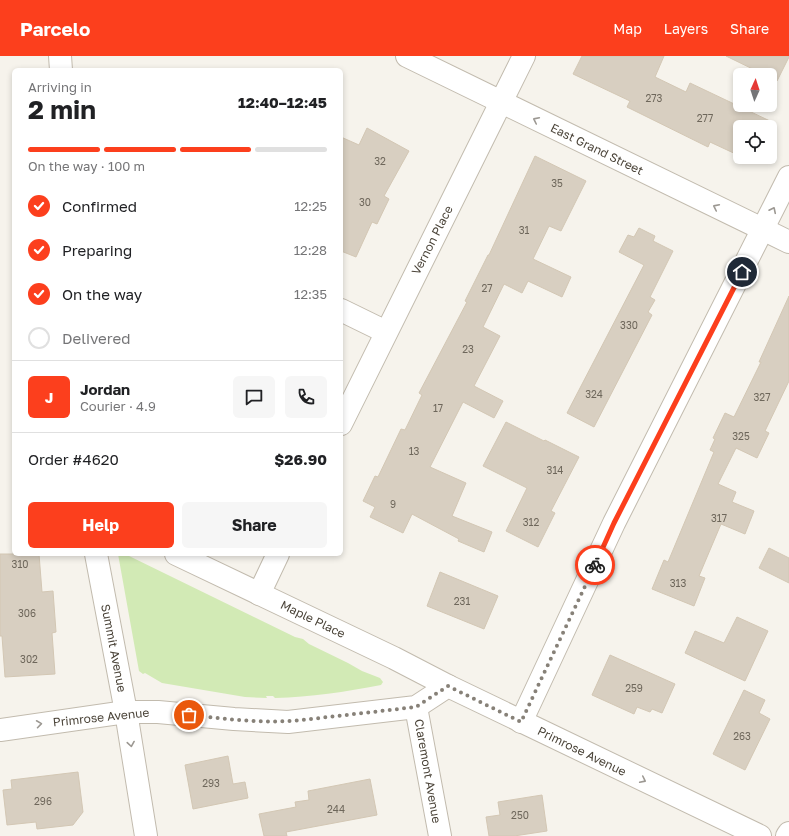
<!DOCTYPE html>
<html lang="en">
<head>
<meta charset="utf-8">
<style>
	:root { --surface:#fff; --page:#f6f6f6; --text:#202124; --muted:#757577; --line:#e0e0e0; --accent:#fc3f1d }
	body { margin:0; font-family:"Golos Text",sans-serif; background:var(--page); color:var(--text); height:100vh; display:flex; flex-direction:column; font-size:15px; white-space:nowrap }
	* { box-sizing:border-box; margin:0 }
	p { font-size:13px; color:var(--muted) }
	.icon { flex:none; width:22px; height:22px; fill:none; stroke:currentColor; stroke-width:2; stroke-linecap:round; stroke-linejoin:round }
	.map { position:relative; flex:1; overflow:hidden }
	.sheet { position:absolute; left:12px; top:12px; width:331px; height:488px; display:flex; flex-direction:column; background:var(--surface); border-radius:6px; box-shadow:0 2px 6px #0003 }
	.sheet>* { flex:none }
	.needle { width:26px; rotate:3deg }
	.tools { position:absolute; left:733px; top:12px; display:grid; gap:8px }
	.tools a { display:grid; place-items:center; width:44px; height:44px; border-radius:6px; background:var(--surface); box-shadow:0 2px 6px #0003; font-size:20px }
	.pin { position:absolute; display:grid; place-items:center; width:34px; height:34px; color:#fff; margin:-17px; border:2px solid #fff; border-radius:50%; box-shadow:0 1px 4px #0007 }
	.courier { position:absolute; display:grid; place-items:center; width:40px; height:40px; margin:-20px; border:3px solid #fc3f1d; border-radius:50%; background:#fff; color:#222; box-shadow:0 1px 5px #0007 }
	.overview em { font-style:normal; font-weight:700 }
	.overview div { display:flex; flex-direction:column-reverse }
	.overview { display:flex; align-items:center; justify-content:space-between; height:68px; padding:0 16px }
	h1 { font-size:26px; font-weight:700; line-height:30px }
	.bar { display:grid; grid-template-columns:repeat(4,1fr); gap:6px 4px; align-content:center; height:48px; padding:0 16px }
	.bar i { height:5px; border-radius:3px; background:var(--line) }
	.bar .on { background:var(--accent) }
	.bar p { grid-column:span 4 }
	.line { display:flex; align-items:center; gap:10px; padding:0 16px; border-top:1px solid var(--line) }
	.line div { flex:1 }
	.round { display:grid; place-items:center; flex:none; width:42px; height:42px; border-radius:6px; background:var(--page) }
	ol { padding:0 16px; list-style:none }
	li { display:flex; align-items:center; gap:12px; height:44px }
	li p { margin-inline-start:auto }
	li .icon { padding:4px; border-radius:50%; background:var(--accent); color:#fff; stroke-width:4 }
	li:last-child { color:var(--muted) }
	li i { width:22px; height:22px; border:2px solid var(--line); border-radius:50% }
	.button { display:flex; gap:8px; margin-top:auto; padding:8px 16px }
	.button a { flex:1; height:46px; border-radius:6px; background:var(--accent); color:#fff; font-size:16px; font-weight:700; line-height:46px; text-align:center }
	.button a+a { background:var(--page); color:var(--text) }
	header { display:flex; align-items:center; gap:24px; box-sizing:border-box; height:56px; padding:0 20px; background:var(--accent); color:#fff }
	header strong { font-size:19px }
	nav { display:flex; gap:22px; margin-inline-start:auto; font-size:14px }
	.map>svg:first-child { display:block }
	.green { fill:#d2eab5 }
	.building { fill:#d8cfc1; stroke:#d3c7b4 }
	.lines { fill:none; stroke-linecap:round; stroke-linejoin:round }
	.minor-casing { stroke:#c2bbae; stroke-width:24 }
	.minor { stroke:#fff; stroke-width:22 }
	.oneway { stroke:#9c9892 }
	.done { stroke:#878178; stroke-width:4; stroke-dasharray:0 7.2 }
	.route { stroke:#fc3f1d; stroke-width:5 }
	.labels { text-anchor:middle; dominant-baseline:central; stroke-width:3; stroke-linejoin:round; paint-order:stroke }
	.number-label { font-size:10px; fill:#6e675b }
	.street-label { font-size:12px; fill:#4b4439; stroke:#fff }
</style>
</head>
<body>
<header>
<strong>Parcelo</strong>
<nav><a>Map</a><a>Layers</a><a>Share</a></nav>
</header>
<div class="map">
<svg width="789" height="780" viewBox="0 0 789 780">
	<rect width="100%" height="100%" fill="#f6f3ec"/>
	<path class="green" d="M118,498H125L295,581L303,583L309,588L348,607L362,615L380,622L383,626L381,629C345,636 311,641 275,642L273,640H266L267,642L245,641L162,627L145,617L143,618L139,615Z"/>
	<g class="building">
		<polygon points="582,0 664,0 655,21 686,36 690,27 770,65 767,71 740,71 740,100 710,86 708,91 627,51 630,45 573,18"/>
		<polygon points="726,0 789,0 789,1 777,25 770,22 770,19 765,19"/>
		<polygon points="367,72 409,95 384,140 389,143 377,168 372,166 356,201 341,195 341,81 359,89"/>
		<polygon points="535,100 586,125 561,175 549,170 533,203 571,221 562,241 528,225 522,237 504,228 483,271 500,280 474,330 503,345 494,362 463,346 430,411 466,427 452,460 492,476 484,496 458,485 459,483 412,458 403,477 370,461 375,451 363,445 375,420 378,421 401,373 405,374 422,339 419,337 467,246 465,245 488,199 489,199"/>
		<polygon points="639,172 655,180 653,185 673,195 650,241 655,244 648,256 652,259 594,371 567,357 644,209 619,196 628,179 634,181"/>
		<polygon points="789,240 789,325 765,375 769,377 757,402 736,392 718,428 736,436 732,446 754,455 745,478 721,468 699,520 705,522 694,550 652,533 664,504 668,506 714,396 710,394 715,383 713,382 725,357 734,361 761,306 759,306"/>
		<polygon points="506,366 544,385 545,384 579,401 551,455 555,457 538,491 506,475 527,432 483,410"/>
		<polygon points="769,492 789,502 789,527 759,512"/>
		<polygon points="0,498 39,498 42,536 53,535 56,576 52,577 55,618 5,621 2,580 0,580"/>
		<polygon points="440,516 498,540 484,573 427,550"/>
		<polygon points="737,561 768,575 745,625 685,597 695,575 724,587"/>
		<polygon points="610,599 675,628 662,657 652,653 650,656 637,651 634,658 592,639"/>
		<polygon points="744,634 765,644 759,657 770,663 745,714 713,698"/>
		<polygon points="228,700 233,728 245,726 248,742 193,753 185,709"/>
		<polygon points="78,716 83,756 73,769 37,773 36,766 7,769 3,734 12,733 11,724"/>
		<polygon points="370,723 377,759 286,776 287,780 264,780 259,758 296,751 295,746 309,744 308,735"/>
		<polygon points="542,739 547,775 514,780 489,780 486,761 500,759 498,746"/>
	</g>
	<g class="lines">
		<defs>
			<g id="minor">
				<polyline points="60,0 61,14"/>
				<polyline points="407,0 789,186"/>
				<polyline points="341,254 386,276"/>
				<polyline points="341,368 524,0"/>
				<polyline points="96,498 126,656 146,780"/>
				<polyline points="176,498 394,602 448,630"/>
				<polyline points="259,538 278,498"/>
				<polyline points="416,651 440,780"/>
				<polyline points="521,666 614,467 789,121"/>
				<polyline points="0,674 126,656 158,656 234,663 288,666 416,651 448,630 760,780"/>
				<polyline points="787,780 789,777"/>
			</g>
		</defs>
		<use href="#minor" class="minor-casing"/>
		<use href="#minor" class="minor"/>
	</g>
	<defs><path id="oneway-chevron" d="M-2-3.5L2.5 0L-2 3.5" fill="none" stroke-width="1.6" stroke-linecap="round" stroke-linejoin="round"/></defs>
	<g class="oneway">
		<use href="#oneway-chevron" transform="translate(536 64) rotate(-154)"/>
		<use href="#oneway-chevron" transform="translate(716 151) rotate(-154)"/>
		<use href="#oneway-chevron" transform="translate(773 154) rotate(-64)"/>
		<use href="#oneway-chevron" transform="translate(39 668) rotate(-8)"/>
		<use href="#oneway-chevron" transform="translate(131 688) rotate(81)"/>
		<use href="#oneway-chevron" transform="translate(643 724) rotate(26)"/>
	</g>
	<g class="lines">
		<path class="done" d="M189,659C226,663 265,668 302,664L416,651L448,630L521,666L595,509"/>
		<polyline class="route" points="595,509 614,467 742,216"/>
	</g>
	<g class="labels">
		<g class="number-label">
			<text x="654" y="42">273</text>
			<text x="705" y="62">277</text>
			<text x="380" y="105">32</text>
			<text x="557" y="127">35</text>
			<text x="365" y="146">30</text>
			<text x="524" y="174">31</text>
			<text x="487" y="232">27</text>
			<text x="629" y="269">330</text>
			<text x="468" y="293">23</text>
			<text x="594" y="338">324</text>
			<text x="762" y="341">327</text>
			<text x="438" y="352">17</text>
			<text x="741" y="380">325</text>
			<text x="414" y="395">13</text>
			<text x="555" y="414">314</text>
			<text x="393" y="448">9</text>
			<text x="719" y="462">317</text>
			<text x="531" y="466">312</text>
			<text x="20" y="508">310</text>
			<text x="678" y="527">313</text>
			<text x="462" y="545">231</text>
			<text x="27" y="557">306</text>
			<text x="29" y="603">302</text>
			<text x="634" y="632">259</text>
			<text x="742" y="680">263</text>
			<text x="211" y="727">293</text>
			<text x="43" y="745">296</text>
			<text x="336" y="753">244</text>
			<text x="520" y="759">250</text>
		</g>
		<g class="street-label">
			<text transform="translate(597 93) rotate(26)">East Grand Street</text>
			<text transform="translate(432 184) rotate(-63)">Vernon Place</text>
			<text transform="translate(313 563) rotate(26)">Maple Place</text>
			<text transform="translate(114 592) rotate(79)">Summit Avenue</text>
			<text transform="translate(101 661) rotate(-6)">Primrose Avenue</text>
			<text transform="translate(582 695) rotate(26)">Primrose Avenue</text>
			<text transform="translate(428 715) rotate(80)">Claremont Avenue</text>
		</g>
	</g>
</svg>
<div class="tools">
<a><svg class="needle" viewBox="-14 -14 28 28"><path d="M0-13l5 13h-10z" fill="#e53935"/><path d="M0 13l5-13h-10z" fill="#757577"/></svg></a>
<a><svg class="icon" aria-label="locate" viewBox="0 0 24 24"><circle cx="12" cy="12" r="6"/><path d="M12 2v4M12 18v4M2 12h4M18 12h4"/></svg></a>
</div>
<div class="pin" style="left:189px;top:659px;background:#ea580c"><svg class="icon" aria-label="bag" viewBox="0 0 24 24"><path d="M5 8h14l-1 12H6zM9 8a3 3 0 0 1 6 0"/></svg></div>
<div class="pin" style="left:742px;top:216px;background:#1f2937"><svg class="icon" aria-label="home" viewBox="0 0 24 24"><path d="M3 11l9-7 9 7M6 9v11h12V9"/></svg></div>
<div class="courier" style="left:595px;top:509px"><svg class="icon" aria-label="bike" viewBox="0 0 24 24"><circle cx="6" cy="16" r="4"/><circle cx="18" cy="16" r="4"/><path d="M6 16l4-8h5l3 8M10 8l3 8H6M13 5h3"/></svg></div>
<section class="sheet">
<div class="overview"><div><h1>2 min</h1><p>Arriving in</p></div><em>12:40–12:45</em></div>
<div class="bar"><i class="on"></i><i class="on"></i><i class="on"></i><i></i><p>On the way · 100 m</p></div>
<ol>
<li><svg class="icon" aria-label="check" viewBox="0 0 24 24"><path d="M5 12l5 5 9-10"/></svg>Confirmed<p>12:25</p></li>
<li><svg class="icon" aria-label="check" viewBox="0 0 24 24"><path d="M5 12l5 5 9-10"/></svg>Preparing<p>12:28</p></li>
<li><svg class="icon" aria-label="check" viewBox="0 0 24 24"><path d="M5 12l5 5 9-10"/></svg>On the way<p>12:35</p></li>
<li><i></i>Delivered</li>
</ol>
<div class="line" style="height:72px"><b class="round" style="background:var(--accent);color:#fff">J</b><div><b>Jordan</b><p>Courier · 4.9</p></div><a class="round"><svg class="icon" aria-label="chat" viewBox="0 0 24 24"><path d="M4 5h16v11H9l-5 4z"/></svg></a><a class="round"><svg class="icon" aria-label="phone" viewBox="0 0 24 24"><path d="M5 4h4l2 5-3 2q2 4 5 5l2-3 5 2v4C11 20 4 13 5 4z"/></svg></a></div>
<div class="line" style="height:52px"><div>Order #4620</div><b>$26.90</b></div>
<div class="button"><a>Help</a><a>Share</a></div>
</section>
</div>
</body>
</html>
